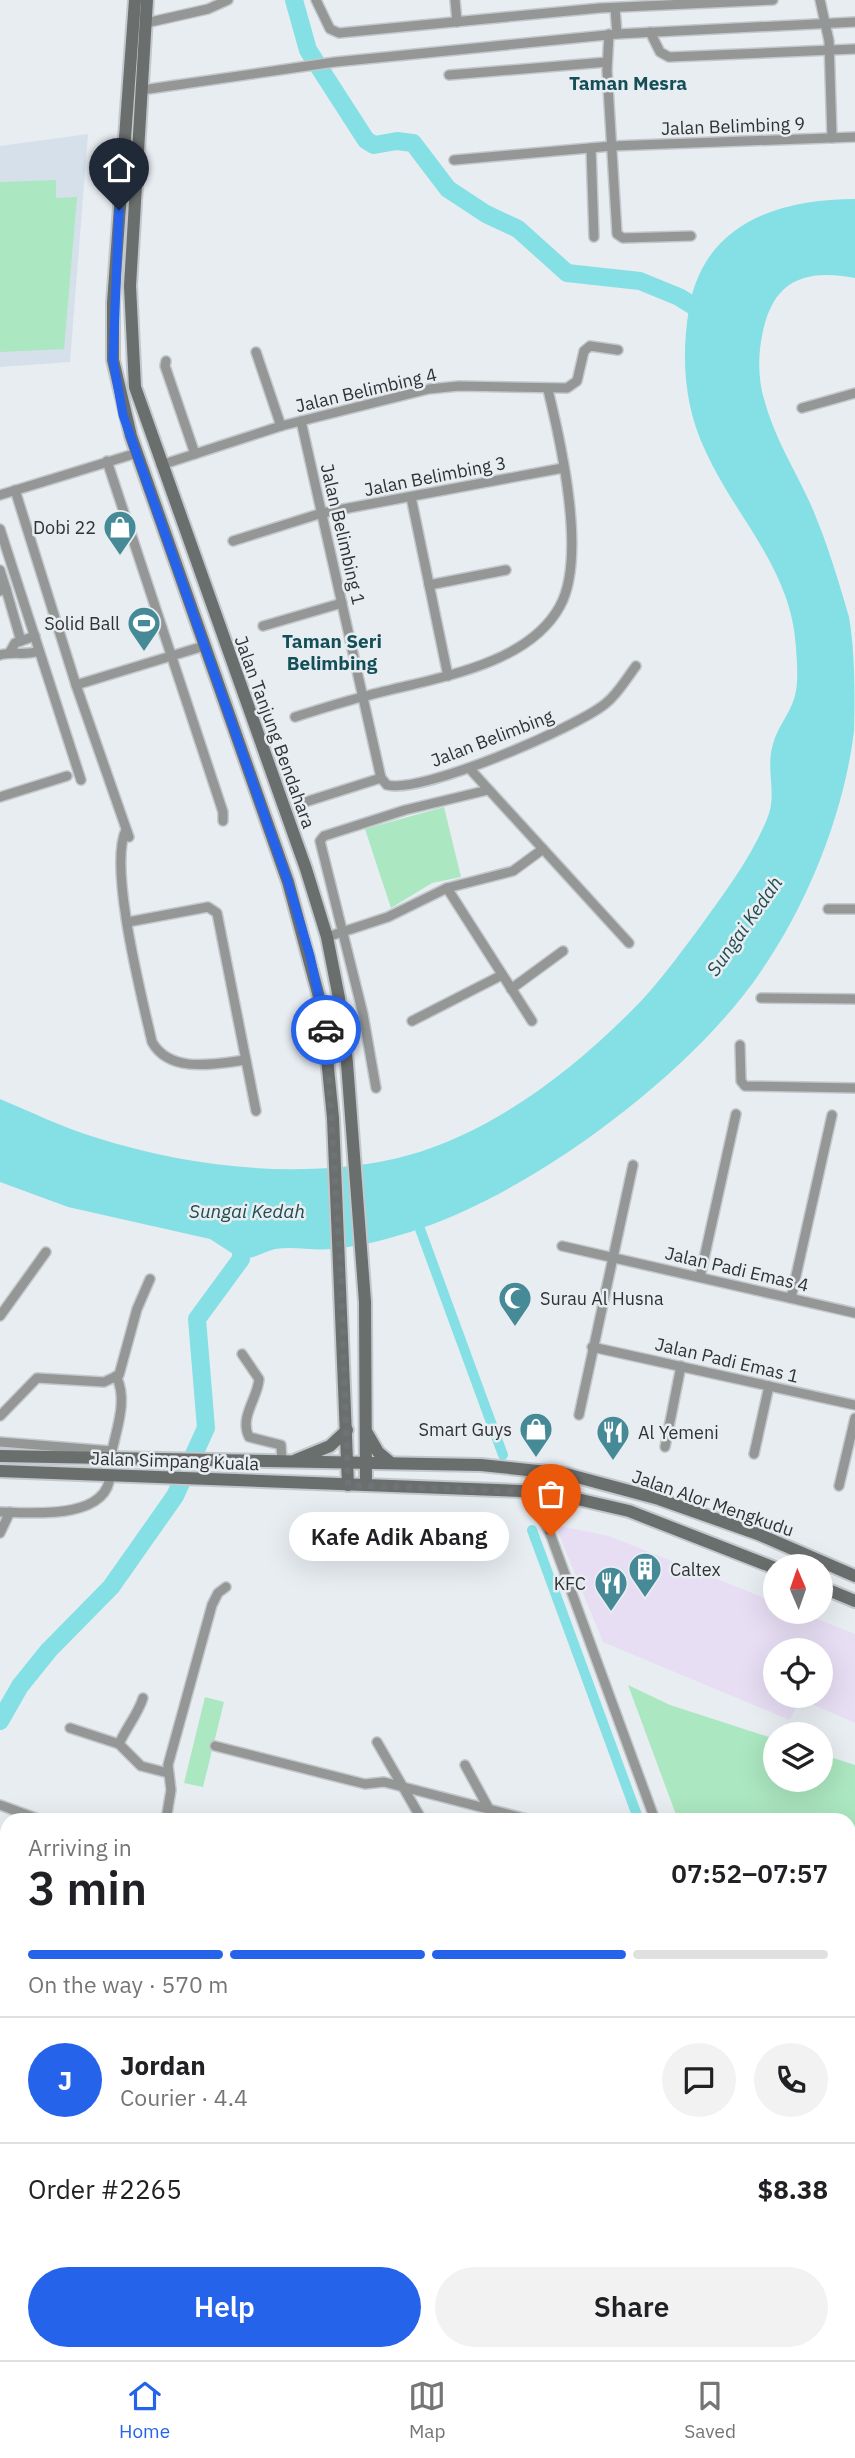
<!DOCTYPE html>
<html lang="en">
<head>
<meta charset="utf-8">
<style>
	:root { --surface:#fff; --page:#f2f2f2; --text:#202124; --muted:#757577; --line:#e0e0e0; --accent:#2563eb }
	body { margin:0; font-family:"IBM Plex Sans",sans-serif; background:var(--page); color:var(--text); height:100vh; display:flex; flex-direction:column; font-size:26px; white-space:nowrap }
	* { box-sizing:border-box; margin:0 }
	p { font-size:23px; color:var(--muted) }
	.icon { flex:none; width:38px; height:38px; fill:none; stroke:currentColor; stroke-width:2; stroke-linecap:round; stroke-linejoin:round }
	.map { position:relative; flex:1; overflow:hidden }
	.sheet { position:absolute; left:0px; top:1813px; width:856px; height:548px; display:flex; flex-direction:column; background:var(--surface); border-radius:21px 21px 0 0; box-shadow:0 7px 28px #0002 }
	.sheet>* { flex:none }
	.needle { width:46px; rotate:358deg }
	.fabs { position:absolute; left:763px; top:1554px; display:grid; gap:14px }
	.fabs a { display:grid; place-items:center; width:70px; height:70px; border-radius:50%; background:var(--surface); box-shadow:0 7px 28px #0002; font-size:35px }
	.pin { position:absolute; display:grid; place-items:center; width:60px; height:60px; color:#fff; margin:-72px -30px; border-radius:50% 50% 50% 0; rotate:-45deg; box-shadow:0 0 7px #0007 }
	.pin .icon { rotate:45deg }
	.courier { position:absolute; display:grid; place-items:center; width:70px; height:70px; margin:-35px; border:5px solid #2563eb; border-radius:50%; background:#fff; color:#222; box-shadow:0 2px 9px #0007 }
	.bubble { position:absolute; height:49px; border-radius:24px; background:var(--surface); box-shadow:0 7px 28px #0002; font-size:23px; font-weight:600; line-height:49px; text-align:center }
	.head em { font-style:normal; font-weight:600 }
	.head div { display:flex; flex-direction:column-reverse }
	.head { display:flex; align-items:center; justify-content:space-between; height:119px; padding:0 28px }
	h1 { font-size:46px; font-weight:600; line-height:52px }
	.bar { display:grid; grid-template-columns:repeat(4,1fr); gap:10px 7px; align-content:center; height:84px; padding:0 28px }
	.bar i { height:9px; border-radius:5px; background:var(--line) }
	.bar .selected { background:var(--accent) }
	.bar p { grid-column:span 4 }
	.line { display:flex; align-items:center; gap:18px; padding:0 28px; border-top:2px solid var(--line) }
	.line div { flex:1 }
	.round { display:grid; place-items:center; flex:none; width:74px; height:74px; border-radius:37px; background:var(--page) }
	.cta { display:flex; gap:14px; margin-top:auto; padding:14px 28px }
	.cta a { flex:1; height:80px; border-radius:42px; background:var(--accent); color:#fff; font-size:28px; font-weight:600; line-height:80px; text-align:center }
	.cta a+a { background:var(--page); color:var(--text) }
	.menu { display:flex; justify-content:space-around; align-items:center; height:98px; border-top:2px solid var(--line); background:var(--surface); font-size:19px; color:var(--muted) }
	.menu a { display:grid; justify-items:center; gap:4px }
	.menu .selected { color:var(--accent) }
	.map>svg:first-child { display:block }
	.commercial { fill:#e7def4; fill-rule:evenodd }
	.built { fill:#d6e0ea }
	.green { fill:#abe7c0 }
	.water { fill:#84e0e4 }
	.lines { fill:none; stroke-linecap:round; stroke-linejoin:round }
	.canal { stroke:#84e0e4; stroke-width:10 }
	.river { stroke:#84e0e4; stroke-width:18 }
	.street-casing { stroke:#c3c8cc; stroke-width:12 }
	.secondary-casing { stroke:#c3c8cc; stroke-width:16 }
	.street { stroke:#949795; stroke-width:9 }
	.secondary { stroke:#6a6e6c; stroke-width:12 }
	.rail-casing { stroke:#515355; stroke-width:5 }
	.rail { stroke:#e8edf2; stroke-width:2.5; stroke-dasharray:8; stroke-linecap:butt }
	.done { stroke:#707376; stroke-width:7; stroke-dasharray:0 12.6 }
	.route { stroke:#2563eb; stroke-width:9 }
	.labels { text-anchor:middle; dominant-baseline:central; stroke-width:5; stroke-linejoin:round; paint-order:stroke }
	.street-label { font-size:18px; fill:#303233; stroke:#e8edf2 }
	.poi-label { font-size:18px; fill:#303233; stroke:#e8edf2; text-anchor:end }
	.neighbourhood-label { font-size:19px; font-weight:bold; fill:#144f58; stroke:#e8edf2 }
	.water-label { font-size:19px; font-style:italic; fill:#224d4f; stroke:#e8edf2 }
</style>
</head>
<body>
<div class="map">
<svg width="855" height="2360" viewBox="0 0 855 2360">
	<rect width="100%" height="100%" fill="#e8edf2"/>
	<path class="commercial" d="M555,1525L609,1536L775,1602V1612H800L855,1634V1723L800,1699L790,1720L603,1642ZM775,1650H821V1696H775Z"/>
	<g class="built">
		<polygon points="88,134 70,362 0,367 0,146"/>
		<polygon points="318,2354 772,2354 711,2360 322,2360"/>
	</g>
	<g class="green">
		<polygon points="56,180 56,198 77,197 64,349 0,352 0,182"/>
		<polygon points="444,807 461,877 432,883 391,908 365,829"/>
		<polygon points="628,1685 670,1705 775,1739 775,1780 821,1780 821,1754 855,1765 855,1995 849,1991 849,1820 678,1820"/>
		<polygon points="205,1697 224,1702 203,1787 184,1783"/>
	</g>
	<path class="water" d="M855,199V278C802,268 772,282 762,336C758,356 758,379 764,399C774,437 794,468 810,503C826,539 838,579 849,617C855,651 855,696 854,731C843,822 800,924 742,997C670,1088 532,1190 422,1228C393,1238 363,1246 332,1249C313,1251 294,1246 275,1249C263,1252 254,1259 241,1259L210,1239L68,1207L0,1182V1099C31,1112 62,1127 94,1137C185,1166 285,1178 379,1162C479,1145 573,1072 642,1000C665,975 685,947 705,920C728,888 752,856 767,819C778,794 765,770 773,744C777,728 789,715 794,699C799,684 797,664 796,648C792,569 735,517 705,450C684,406 681,356 689,309C703,223 779,199 855,199Z"/>
	<g class="lines">
		<g class="canal">
			<polyline points="416,1218 503,1455"/>
			<polyline points="532,1530 638,1818"/>
			<polyline points="840,2354 842,2360"/>
		</g>
		<g class="river">
			<polyline points="294,0 308,50 366,140 374,145 397,141 413,143 448,189 486,214 518,229 567,273 640,281 679,297 708,315"/>
			<polyline points="0,1721 20,1686 49,1650 111,1587 175,1496 206,1428 197,1319 241,1259 241,1237"/>
			<polyline points="0,2122 7,2133"/>
			<polyline points="0,2200 7,2195"/>
			<polyline points="46,2354 46,2360"/>
		</g>
		<defs>
			<g id="street">
				<polyline points="316,0 330,29 339,33 600,8 773,0"/>
				<polyline points="455,0 457,22"/>
				<polyline points="820,0 829,41 832,138"/>
				<polyline points="615,8 617,34"/>
				<polyline points="146,23 208,9 228,0"/>
				<polyline points="650,32 660,52 669,57 855,49"/>
				<polyline points="609,34 607,70 617,234 623,238 691,236"/>
				<polyline points="449,75 607,62"/>
				<polyline points="142,90 335,62 617,34 855,22"/>
				<polyline points="591,148 594,237"/>
				<polyline points="454,160 612,146 855,137"/>
				<polyline points="256,352 281,426"/>
				<polyline points="166,361 165,366 195,454"/>
				<polyline points="802,408 855,393"/>
				<polyline points="301,421 381,778"/>
				<polyline points="107,461 223,812 223,821"/>
				<polyline points="161,465 281,426 429,389 459,386 567,388 577,381 584,351 590,346 618,350"/>
				<polyline points="15,490 76,685 129,837"/>
				<polyline points="0,495 137,453"/>
				<polyline points="411,497 448,676"/>
				<polyline points="0,529 81,780"/>
				<polyline points="233,541 322,513 563,468"/>
				<polyline points="0,570 6,589"/>
				<polyline points="429,585 506,570"/>
				<polyline points="0,591 6,589 21,641"/>
				<polyline points="263,626 342,603"/>
				<polyline points="10,652 15,643 35,636"/>
				<path d="M0,655C14,651 23,656 39,651"/>
				<polyline points="76,685 204,646"/>
				<path d="M295,717C317,710 339,703 362,697C425,679 526,669 560,606C587,557 561,443 548,390"/>
				<polyline points="469,768 629,943"/>
				<path d="M381,778L387,785C422,794 575,728 605,704C618,694 626,679 636,666"/>
				<polyline points="0,797 67,776"/>
				<polyline points="302,803 381,778"/>
				<path d="M126,830C108,866 142,998 152,1042C170,1074 215,1064 245,1060"/>
				<polyline points="447,888 532,1021"/>
				<polyline points="828,909 855,909"/>
				<polyline points="128,922 208,907 217,913 256,1111"/>
				<polyline points="327,937 388,917 447,888 513,871 543,849"/>
				<polyline points="511,989 563,951"/>
				<polyline points="761,998 855,999"/>
				<polyline points="412,1021 502,975"/>
				<polyline points="740,1045 741,1081 745,1086 855,1088"/>
				<polyline points="376,1088 363,1014 320,841 324,836 405,810 488,790"/>
				<polyline points="562,1246 855,1313"/>
				<polyline points="700,1277 736,1114"/>
				<polyline points="791,1298 832,1115"/>
				<polyline points="0,1316 46,1252"/>
				<polyline points="592,1347 855,1405"/>
				<path d="M242,1354L259,1379C258,1398 239,1417 249,1437L281,1445L282,1462"/>
				<polyline points="579,1415 633,1165"/>
				<polyline points="0,1416 37,1378 104,1382 119,1375 137,1309 150,1279"/>
				<polyline points="0,1442 112,1451"/>
				<polyline points="665,1447 681,1366"/>
				<path d="M112,1451C117,1427 128,1399 116,1376"/>
				<polyline points="754,1454 769,1386"/>
				<polyline points="839,1486 855,1418"/>
				<polyline points="529,1491 551,1536 655,1820"/>
				<path d="M0,1512C32,1513 108,1520 110,1475"/>
				<polyline points="0,1533 10,1512"/>
				<polyline points="70,1728 119,1744 141,1766 168,1773"/>
				<polyline points="377,1742 422,1820"/>
				<path d="M119,1744C126,1728 138,1714 143,1698"/>
				<polyline points="215,1746 365,1784 384,1782 531,1820"/>
				<polyline points="465,1765 495,1820"/>
				<polyline points="0,1805 41,1820"/>
				<polyline points="166,1820 171,1790 168,1765 212,1605 218,1593 226,1587"/>
				<polyline points="849,2021 855,2038"/>
				<polyline points="849,2213 855,2212"/>
				<polyline points="849,2324 855,2340"/>
				<polyline points="170,2354 173,2360"/>
				<polyline points="225,2354 229,2360"/>
			</g>
			<g id="secondary">
				<polyline points="135,0 113,303 113,360 131,436 288,882 322,1008 333,1118 348,1485"/>
				<polyline points="147,0 130,286 135,387 306,869 327,937 339,998 347,1063 365,1302 366,1485"/>
				<polyline points="367,1433 378,1452 391,1463"/>
				<polyline points="0,1456 481,1465 566,1474 659,1499 758,1534 855,1576"/>
				<polyline points="296,1460 330,1446 347,1430"/>
				<polyline points="0,1471 547,1492 629,1511 775,1568"/>
				<polyline points="821,1587 855,1601"/>
			</g>
		</defs>
		<use href="#street" class="street-casing"/>
		<use href="#secondary" class="secondary-casing"/>
		<use href="#street" class="street"/>
		<use href="#secondary" class="secondary"/>
		<defs>
			<g id="rail">
				<polyline points="0,1875 7,1887"/>
				<polyline points="288,2354 292,2360"/>
			</g>
		</defs>
		<use href="#rail" class="rail-casing"/>
		<use href="#rail" class="rail"/>
	</g>
	<g class="lines">
		<polyline class="done" points="326,1030 341,1275 348,1485 529,1492 551,1536"/>
		<polyline class="route" points="119,210 113,360 123,415 288,882 310,956 326,1030"/>
	</g>
	<defs>
		<symbol id="shop-pin" viewBox="-11 -11 22 30"><path d="M0 17L-7.5 6A9.5 9.5 0 1 1 7.5 6Z" fill="#458a96" stroke="#e8edf2"/><path d="M-5-2.5h2.3a2.7 3.5 0 0 1 5.4 0H5L5.5 6h-11ZM-1.5-2.5h3a1.5 2.3 0 0 0-3 0Z" fill="#fff"/></symbol>
		<symbol id="stadium-pin" viewBox="-11 -11 22 30"><path d="M0 17L-7.5 6A9.5 9.5 0 1 1 7.5 6Z" fill="#458a96" stroke="#e8edf2"/><path d="M0-5a6.5 5 0 1 0 0 10a6.5 5 0 1 0 0-10ZM-3.5-1.8h7v3.6h-7Z" fill="#fff"/></symbol>
		<symbol id="mosque-pin" viewBox="-11 -11 22 30"><path d="M0 17L-7.5 6A9.5 9.5 0 1 1 7.5 6Z" fill="#458a96" stroke="#e8edf2"/><path d="M3.5-4.9A6 6 0 1 0 3.5 4.9A5 5 0 1 1 3.5-4.9Z" fill="#fff"/></symbol>
		<symbol id="restaurant-pin" viewBox="-11 -11 22 30"><path d="M0 17L-7.5 6A9.5 9.5 0 1 1 7.5 6Z" fill="#458a96" stroke="#e8edf2"/><path d="M-5-6h1v4h1v-4h1v4h1v-4h1v5L-1.5 .5V6h-2V.5L-5-1ZM5-6V6H3V1.5H1.5Q1.5-4 5-6Z" fill="#fff"/></symbol>
		<symbol id="building-pin" viewBox="-11 -11 22 30"><path d="M0 17L-7.5 6A9.5 9.5 0 1 1 7.5 6Z" fill="#458a96" stroke="#e8edf2"/><path d="M-4-6H4V6H1V3H-1V6H-4ZM-2.5-4.3h1.7v1.8h-1.7ZM.8-4.3h1.7v1.8H.8ZM-2.5-1h1.7V.8h-1.7ZM.8-1h1.7V.8H.8Z" fill="#fff"/></symbol>
	</defs>
	<g fill-rule="evenodd">
		<use href="#shop-pin" x="101" y="508" width="38" height="52"/>
		<use href="#stadium-pin" x="125" y="604" width="38" height="52"/>
		<use href="#mosque-pin" x="496" y="1279" width="38" height="52"/>
		<use href="#shop-pin" x="517" y="1410" width="38" height="52"/>
		<use href="#restaurant-pin" x="594" y="1413" width="38" height="52"/>
		<use href="#building-pin" x="626" y="1550" width="38" height="52"/>
		<use href="#restaurant-pin" x="592" y="1564" width="38" height="52"/>
	</g>
	<g class="labels">
		<g class="street-label">
			<text transform="translate(733 126) rotate(-2)">Jalan Belimbing 9</text>
			<text transform="translate(366 390) rotate(-13)">Jalan Belimbing 4</text>
			<text transform="translate(435 476) rotate(-11)">Jalan Belimbing 3</text>
			<text transform="translate(343 534) rotate(77)">Jalan Belimbing 1</text>
			<text transform="translate(275 732) rotate(70)">Jalan Tanjung Bendahara</text>
			<text transform="translate(492 738) rotate(-21)">Jalan Belimbing</text>
			<text transform="translate(737 1269) rotate(13)">Jalan Padi Emas 4</text>
			<text transform="translate(727 1360) rotate(13)">Jalan Padi Emas 1</text>
			<text transform="translate(175 1461) rotate(2)">Jalan Simpang Kuala</text>
			<text transform="translate(713 1503) rotate(19)">Jalan Alor Mengkudu</text>
		</g>
		<g class="poi-label">
			<text x="96" y="527">Dobi 22</text>
			<text x="120" y="623">Solid Ball</text>
			<text x="540" y="1298" text-anchor="start">Surau Al Husna</text>
			<text x="512" y="1429">Smart Guys</text>
			<text x="638" y="1432" text-anchor="start">Al Yemeni</text>
			<text x="670" y="1569" text-anchor="start">Caltex</text>
			<text x="586" y="1583">KFC</text>
		</g>
		<g class="neighbourhood-label">
			<text x="628" y="83">Taman Mesra</text>
			<text x="332" y="641">Taman Seri<tspan x="332" dy="22">Belimbing</tspan></text>
		</g>
		<g class="water-label">
			<text transform="translate(744 926) rotate(-55)">Sungai Kedah</text>
			<text x="247" y="1211">Sungai Kedah</text>
		</g>
	</g>
</svg>
<div class="fabs">
<a><svg class="needle" viewBox="-14 -14 28 28"><path d="M0-13l5 13h-10z" fill="#e53935"/><path d="M0 13l5-13h-10z" fill="#757577"/></svg></a>
<a><svg class="icon" aria-label="locate" viewBox="0 0 24 24"><circle cx="12" cy="12" r="6"/><path d="M12 2v4M12 18v4M2 12h4M18 12h4"/></svg></a>
<a><svg class="icon" aria-label="layers" viewBox="0 0 24 24"><path d="M12 4l9 5-9 5-9-5zM3 14l9 5 9-5"/></svg></a>
</div>
<div class="pin" style="left:551px;top:1536px;background:#ea580c"><svg class="icon" aria-label="bag" viewBox="0 0 24 24"><path d="M5 8h14l-1 12H6zM9 8a3 3 0 0 1 6 0"/></svg></div>
<div class="pin" style="left:119px;top:210px;background:#1f2937"><svg class="icon" aria-label="home" viewBox="0 0 24 24"><path d="M3 11l9-7 9 7M6 9v11h12V9"/></svg></div>
<div class="courier" style="left:326px;top:1030px"><svg class="icon" aria-label="car" viewBox="0 0 24 24"><path d="M5 17H2v-5l4-1 3-4h7l3 4 3 1v5h-3M9 17h6M6 11h13"/><circle cx="7" cy="17" r="2"/><circle cx="17" cy="17" r="2"/></svg></div>
<div class="bubble" style="left:289px;top:1512px;width:220px">Kafe Adik Abang</div>
<section class="sheet">
<div class="head"><div><h1>3 min</h1><p>Arriving in</p></div><em>07:52–07:57</em></div>
<div class="bar"><i class="selected"></i><i class="selected"></i><i class="selected"></i><i></i><p>On the way · 570 m</p></div>
<div class="line" style="height:126px"><b class="round" style="background:var(--accent);color:#fff">J</b><div><b>Jordan</b><p>Courier · 4.4</p></div><a class="round"><svg class="icon" aria-label="chat" viewBox="0 0 24 24"><path d="M4 5h16v11H9l-5 4z"/></svg></a><a class="round"><svg class="icon" aria-label="phone" viewBox="0 0 24 24"><path d="M5 4h4l2 5-3 2q2 4 5 5l2-3 5 2v4C11 20 4 13 5 4z"/></svg></a></div>
<div class="line" style="height:91px"><div>Order #2265</div><b>$8.38</b></div>
<div class="cta"><a>Help</a><a>Share</a></div>
</section>
</div>
<nav class="menu">
<a class="selected"><svg class="icon" aria-label="home" viewBox="0 0 24 24"><path d="M3 11l9-7 9 7M6 9v11h12V9"/></svg>Home</a>
<a><svg class="icon" aria-label="map" viewBox="0 0 24 24"><path d="M3 6l6-2 6 2 6-2v14l-6 2-6-2-6 2zM9 4v14M15 6v14"/></svg>Map</a>
<a><svg class="icon" aria-label="saved" viewBox="0 0 24 24"><path d="M7 4h10v16l-5-4-5 4z"/></svg>Saved</a>
</nav>
</body>
</html>
